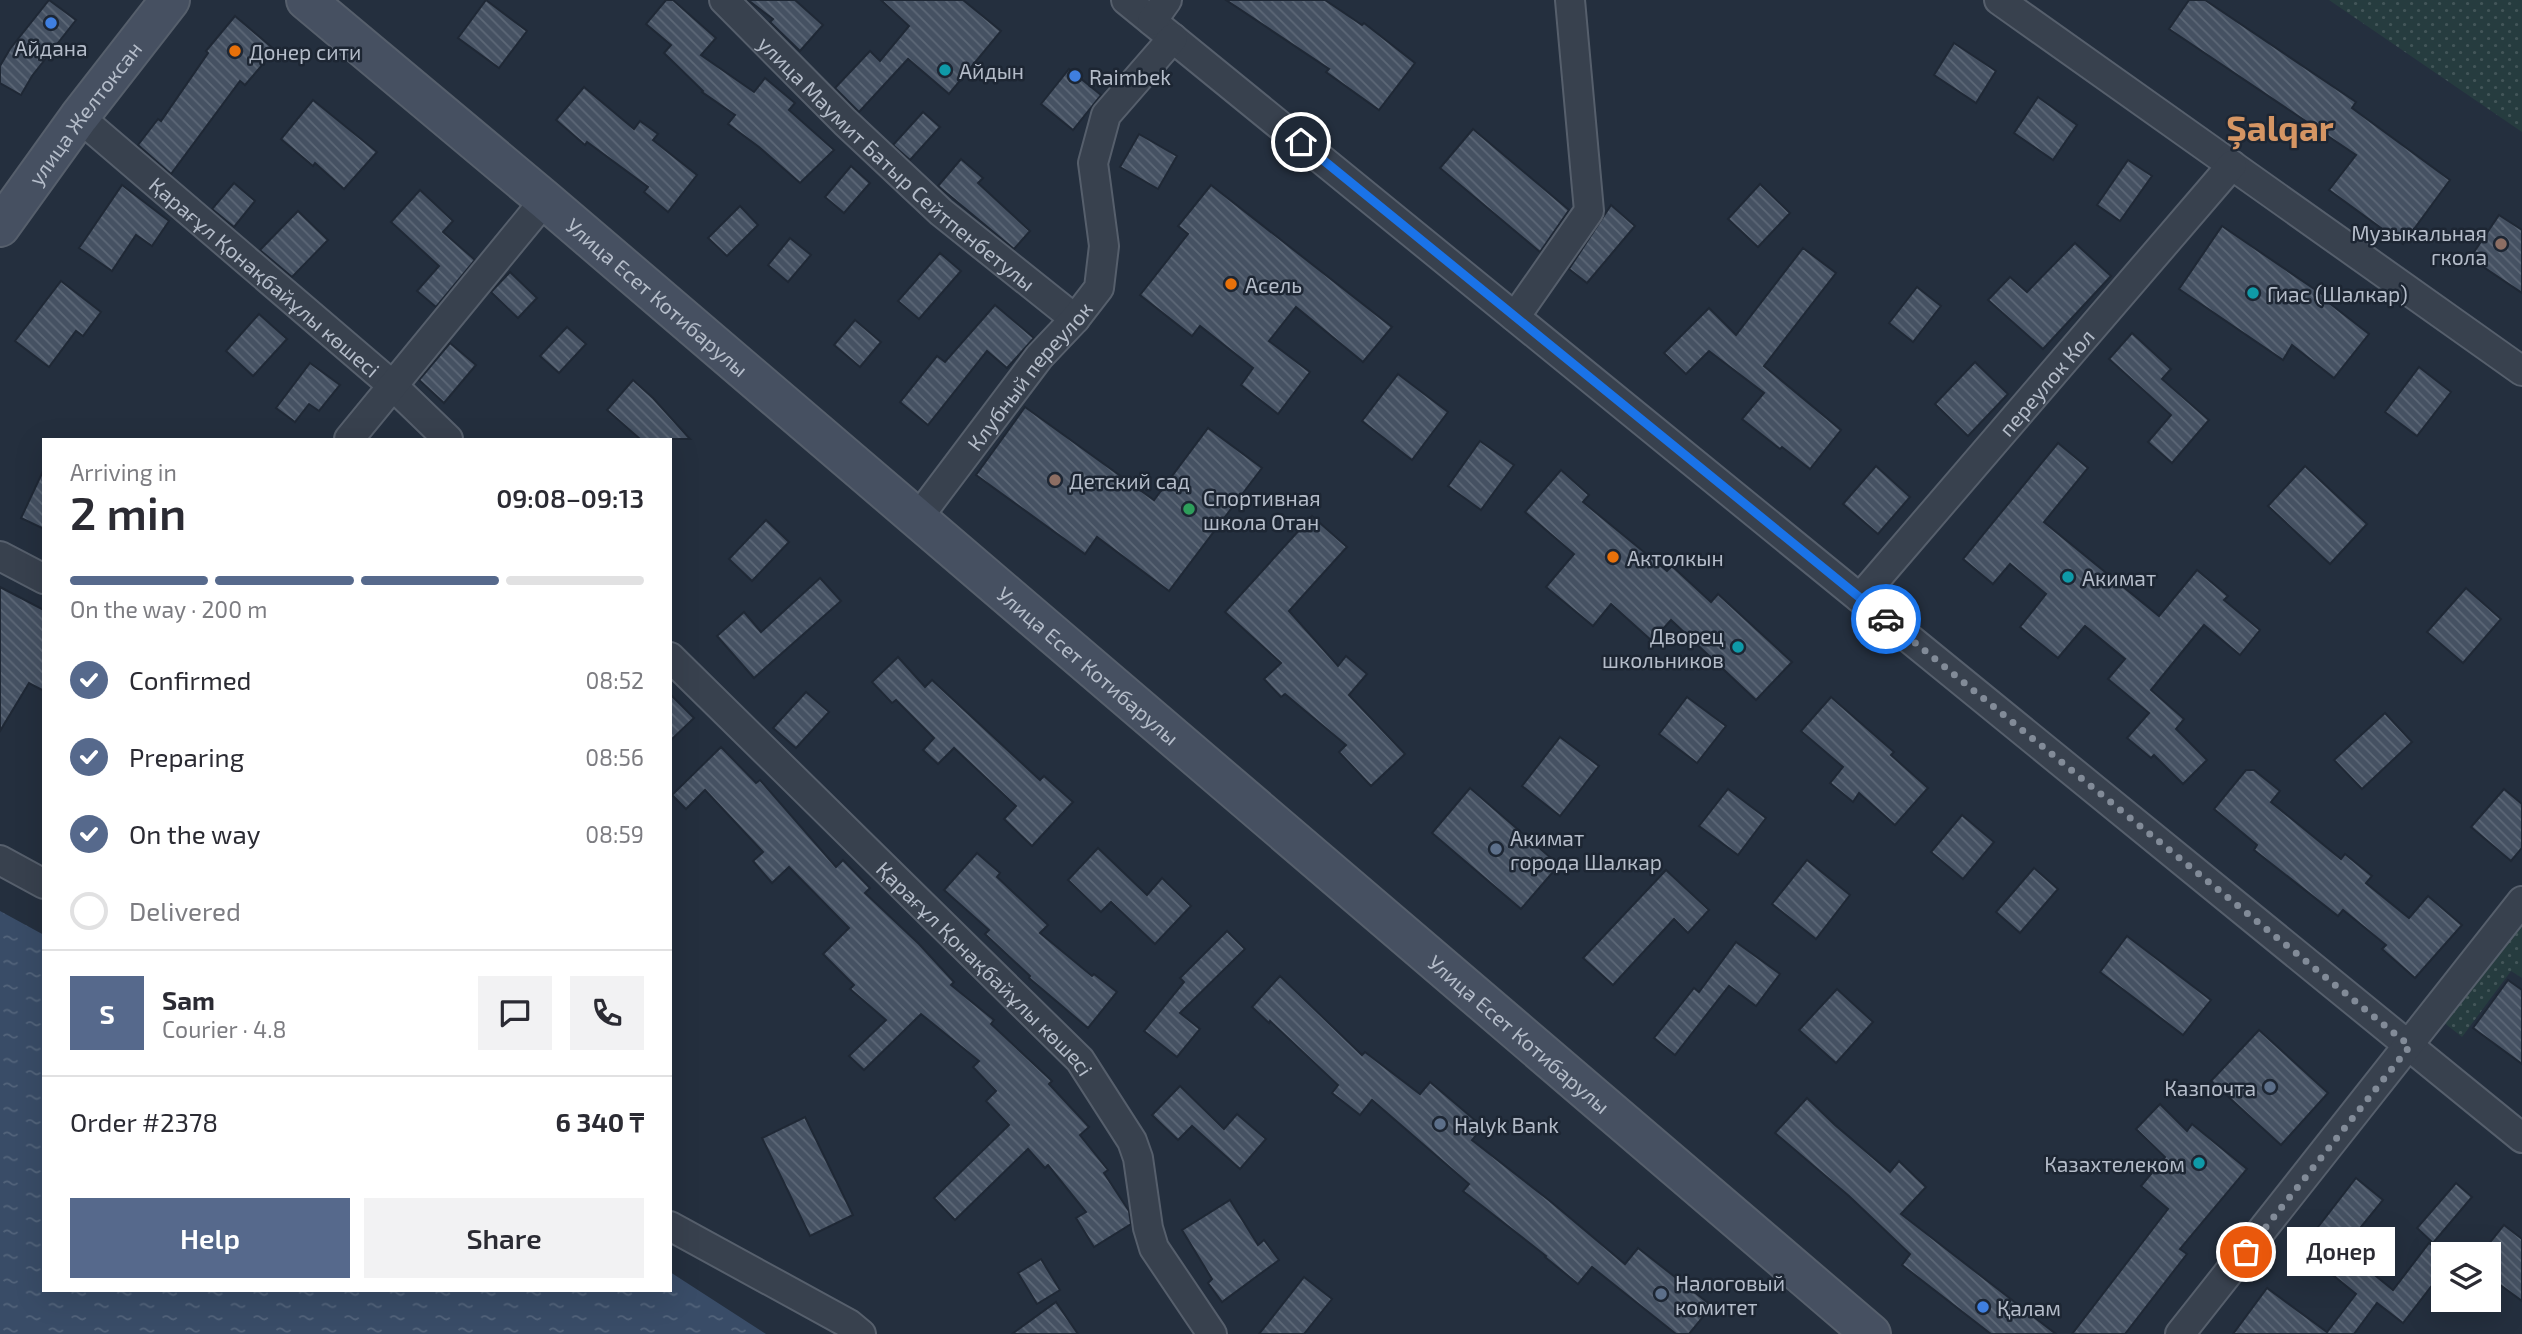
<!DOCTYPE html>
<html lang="en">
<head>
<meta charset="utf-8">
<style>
	:root { --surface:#fff; --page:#f2f2f3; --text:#2b2b33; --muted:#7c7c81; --line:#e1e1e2; --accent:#56698c }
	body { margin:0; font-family:"Exo 2",sans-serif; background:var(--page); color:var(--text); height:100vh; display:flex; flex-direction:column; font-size:26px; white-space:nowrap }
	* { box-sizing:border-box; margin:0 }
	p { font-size:23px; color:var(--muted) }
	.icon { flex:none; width:38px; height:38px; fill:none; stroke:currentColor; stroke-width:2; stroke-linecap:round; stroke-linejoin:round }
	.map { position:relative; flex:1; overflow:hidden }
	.panel { position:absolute; left:42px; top:438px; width:630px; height:854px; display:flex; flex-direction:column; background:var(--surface); border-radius:0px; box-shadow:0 7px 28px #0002 }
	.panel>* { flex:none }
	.tools { position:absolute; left:2431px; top:1242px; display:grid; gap:14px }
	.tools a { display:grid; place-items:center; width:70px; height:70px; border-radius:0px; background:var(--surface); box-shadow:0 7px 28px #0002; font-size:35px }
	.pin { position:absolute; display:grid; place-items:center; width:60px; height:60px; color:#fff; margin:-30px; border:4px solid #fff; border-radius:50%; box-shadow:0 2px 7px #0007 }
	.courier { position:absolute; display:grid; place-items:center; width:70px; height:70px; margin:-35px; border:5px solid #1a73e8; border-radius:50%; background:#fff; color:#222; box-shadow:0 2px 9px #0007 }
	.bubble { position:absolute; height:49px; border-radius:0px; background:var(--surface); box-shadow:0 7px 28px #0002; font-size:23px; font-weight:600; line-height:49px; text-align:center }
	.head em { font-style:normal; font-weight:600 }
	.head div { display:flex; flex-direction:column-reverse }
	.head { display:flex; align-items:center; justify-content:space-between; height:119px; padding:0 28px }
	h1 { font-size:46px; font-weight:600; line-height:52px }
	.bar { display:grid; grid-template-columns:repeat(4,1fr); gap:10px 7px; align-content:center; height:84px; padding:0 28px }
	.bar i { height:9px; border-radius:5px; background:var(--line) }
	.bar .active { background:var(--accent) }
	.bar p { grid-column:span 4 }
	.line { display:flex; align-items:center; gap:18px; padding:0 28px; border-top:2px solid var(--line) }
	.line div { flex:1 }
	.round { display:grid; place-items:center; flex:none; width:74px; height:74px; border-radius:0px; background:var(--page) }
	ol { padding:0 28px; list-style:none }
	li { display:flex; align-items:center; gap:21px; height:77px }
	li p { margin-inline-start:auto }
	li .icon { padding:7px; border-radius:50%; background:var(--accent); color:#fff; stroke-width:4 }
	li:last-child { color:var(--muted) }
	li i { width:38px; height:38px; border:4px solid var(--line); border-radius:50% }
	.cta { display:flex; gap:14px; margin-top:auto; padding:14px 28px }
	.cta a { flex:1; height:80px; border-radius:0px; background:var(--accent); color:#fff; font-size:28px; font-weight:600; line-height:80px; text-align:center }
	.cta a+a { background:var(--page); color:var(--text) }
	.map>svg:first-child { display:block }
	.grass { fill:url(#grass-dots) }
	.water { fill:url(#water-ripples) }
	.building { fill:url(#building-back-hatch); stroke:#1f2835; stroke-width:2 }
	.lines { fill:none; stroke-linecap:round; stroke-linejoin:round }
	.street-casing { stroke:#565f6c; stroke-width:32 }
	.secondary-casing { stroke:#565f6c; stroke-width:42 }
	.street { stroke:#38414e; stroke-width:28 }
	.secondary { stroke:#465061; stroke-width:38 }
	.done { stroke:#828b98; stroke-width:7; stroke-dasharray:0 12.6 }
	.route { stroke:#1a73e8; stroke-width:9 }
	.shop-dot { fill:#3f7fe0; stroke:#1d2633; stroke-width:2.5 }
	.food-dot { fill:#e8710a; stroke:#1d2633; stroke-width:2.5 }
	.culture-dot { fill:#0f9aa8; stroke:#1d2633; stroke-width:2.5 }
	.education-dot { fill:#8d6e63; stroke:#1d2633; stroke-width:2.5 }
	.leisure-dot { fill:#2e9e5b; stroke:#1d2633; stroke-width:2.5 }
	.service-dot { fill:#5c6f8a; stroke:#1d2633; stroke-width:2.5 }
	.labels { text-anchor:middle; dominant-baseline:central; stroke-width:5; stroke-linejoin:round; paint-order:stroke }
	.poi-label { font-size:21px; fill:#b4bcc9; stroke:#1d2633; text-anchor:start }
	.street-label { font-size:21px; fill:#b4bcc9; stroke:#1d2633 }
	.town-label { font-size:35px; font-weight:bold; fill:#d59563; stroke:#1d2633 }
</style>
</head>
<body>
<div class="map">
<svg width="2522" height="1334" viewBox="0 0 2522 1334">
	<defs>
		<pattern id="grass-dots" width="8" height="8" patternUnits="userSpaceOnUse" patternTransform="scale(1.75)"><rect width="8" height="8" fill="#263c3f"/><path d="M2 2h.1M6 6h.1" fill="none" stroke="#435659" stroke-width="1.8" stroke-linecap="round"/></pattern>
		<pattern id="water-ripples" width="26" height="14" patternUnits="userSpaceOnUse" patternTransform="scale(1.75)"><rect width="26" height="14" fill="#394c67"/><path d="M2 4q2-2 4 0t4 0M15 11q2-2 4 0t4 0" fill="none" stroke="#53647b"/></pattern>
		<pattern id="building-back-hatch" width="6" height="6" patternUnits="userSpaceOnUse" patternTransform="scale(1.75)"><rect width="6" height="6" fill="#455162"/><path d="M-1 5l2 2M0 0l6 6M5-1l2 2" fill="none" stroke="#5d6877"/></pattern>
	</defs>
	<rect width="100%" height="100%" fill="#242f3e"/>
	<g class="grass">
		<polygon points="2329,0 2522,0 2522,132"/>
		<polygon points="2522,919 2522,978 2511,971 2462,1037 2442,1021"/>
	</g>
	<polygon class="water" points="0,911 44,935 44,1290 670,1290 670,1272 766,1334 0,1334"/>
	<g class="building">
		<polygon points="49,0 76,20 32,76 21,95 0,83 0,66 10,49"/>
		<polygon points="486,0 527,31 499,68 458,38"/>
		<polygon points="666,0 673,0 716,38 701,55 754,92 765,78 795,103 789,110 834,150 800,183 759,147 728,124 735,115 702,92 703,91 664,53 671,45 646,24"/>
		<polygon points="748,0 795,0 823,25 800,51 770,22 773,19"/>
		<polygon points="881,0 963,0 1001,31 949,94 908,59 859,112 835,88 870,51 880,61 909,26"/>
		<polygon points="1226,0 1325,0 1362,25 1364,23 1415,63 1379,110 1326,72 1329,69"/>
		<polygon points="2189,0 2205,0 2356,102 2352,108 2450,180 2403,244 2329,190 2356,155 2169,29"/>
		<polygon points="235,16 275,50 245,85 240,81 171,174 138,145 158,119 161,121 208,53 206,51"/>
		<polygon points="1954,43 1996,71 1976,103 1934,75"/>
		<polygon points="1069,69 1101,95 1073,130 1041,104"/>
		<polygon points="584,87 634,129 640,121 658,134 653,140 697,175 668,212 644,192 648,187 587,142 585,145 556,120"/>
		<polygon points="2038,97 2077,125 2053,160 2014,133"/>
		<polygon points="313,100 377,152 344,189 315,163 313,166 281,139"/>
		<polygon points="923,112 940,127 910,160 893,145"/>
		<polygon points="1473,129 1569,210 1540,252 1440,168"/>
		<polygon points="1139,134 1177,156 1158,189 1120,167"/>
		<polygon points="961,159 983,178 978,183 1030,231 1014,249 938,186"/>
		<polygon points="2128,160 2152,176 2120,221 2097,205"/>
		<polygon points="851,166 870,183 844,213 825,197"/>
		<polygon points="234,183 255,201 234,227 212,209"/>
		<polygon points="1760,184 1790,213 1758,247 1728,219"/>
		<polygon points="122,185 169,221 152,246 136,235 112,271 79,248"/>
		<polygon points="1211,185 1392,327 1363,362 1296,307 1269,341 1310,372 1278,414 1241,385 1253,368 1200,326 1192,336 1140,295 1188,234 1178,226"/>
		<polygon points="420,190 453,221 443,232 475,260 436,307 417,291 439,266 391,222"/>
		<polygon points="1611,205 1635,226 1587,283 1569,269"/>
		<polygon points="740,206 758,225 727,256 708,238"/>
		<polygon points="298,211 328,240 292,277 260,250"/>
		<polygon points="2499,215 2522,230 2522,293 2470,258"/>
		<polygon points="2222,226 2326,297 2324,299 2369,334 2334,378 2292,345 2283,360 2179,289"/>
		<polygon points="790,238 811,255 788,282 768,265"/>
		<polygon points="2075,243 2111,276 2043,349 1988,300 2010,277 2027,292"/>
		<polygon points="1803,248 1836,273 1764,366 1841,430 1810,469 1782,447 1780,449 1742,419 1764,393 1709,351 1686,374 1664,353 1709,308 1736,335"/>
		<polygon points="940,253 961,271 919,319 898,301"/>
		<polygon points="510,272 537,298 518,318 491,292"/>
		<polygon points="61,281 101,312 83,336 76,331 49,367 15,341"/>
		<polygon points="1917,287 1941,306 1913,342 1889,323"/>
		<polygon points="995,305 1034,338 1007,368 987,351 928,425 900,402 937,356 945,362"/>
		<polygon points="259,314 287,339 253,376 226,351"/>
		<polygon points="855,320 881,342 860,367 834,345"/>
		<polygon points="567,327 586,344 559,373 540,356"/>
		<polygon points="2132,333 2171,369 2162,379 2209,420 2172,463 2148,442 2171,415 2109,359"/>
		<polygon points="450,343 476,365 444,403 419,380"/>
		<polygon points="1975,362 2008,394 1968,436 1935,404"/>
		<polygon points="310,363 340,385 319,411 309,404 295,422 276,408"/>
		<polygon points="2419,367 2451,392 2417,436 2385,412"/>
		<polygon points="1398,374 1448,412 1412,460 1362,421"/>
		<polygon points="633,380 653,398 690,439 640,439 607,410"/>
		<polygon points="1025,407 1154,500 1208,428 1262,468 1169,591 1097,537 1085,554 976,475"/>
		<polygon points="1480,441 1514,465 1481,510 1448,486"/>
		<polygon points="2058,443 2088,468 2044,522 2159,616 2197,570 2228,596 2224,600 2260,630 2240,655 2204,625 2151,690 2184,719 2176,729 2207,760 2183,784 2154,755 2151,758 2127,738 2149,713 2108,679 2125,659 2085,626 2058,658 2020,627 2046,594 2010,564 1993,584 1963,559"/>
		<polygon points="1876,466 1910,497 1878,534 1843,504"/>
		<polygon points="2305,466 2367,524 2330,564 2268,506"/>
		<polygon points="44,469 44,529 21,518"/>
		<polygon points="1561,470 1589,495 1583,502 1667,571 1672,566 1711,602 1718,594 1792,662 1756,700 1671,620 1652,641 1611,604 1593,626 1546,587 1574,554 1525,512"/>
		<polygon points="1312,516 1347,547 1289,611 1338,666 1346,656 1367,674 1349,695 1405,754 1371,786 1339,752 1346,745 1285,694 1281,697 1264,679 1281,663 1225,612"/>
		<polygon points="766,520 789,542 752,581 729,559"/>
		<polygon points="820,578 841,601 754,678 717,636 744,612 761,632"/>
		<polygon points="0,587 44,610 44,691 29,683 0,731"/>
		<polygon points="2466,588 2501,619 2463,663 2427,632"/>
		<polygon points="898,657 925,687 932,680 1040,780 1044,776 1073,802 1032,846 1004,819 1016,806 954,748 938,764 923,750 934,738 896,700 892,703 872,682"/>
		<polygon points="806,692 829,712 796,748 773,728"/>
		<polygon points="670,694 694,718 670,741"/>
		<polygon points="1687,697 1726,726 1697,763 1659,734"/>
		<polygon points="1831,697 1894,752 1891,755 1928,788 1895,825 1859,793 1853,802 1830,783 1843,767 1801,731"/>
		<polygon points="2385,713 2412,742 2362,789 2334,760"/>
		<polygon points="1560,737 1599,766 1560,816 1522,786"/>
		<polygon points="721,747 756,783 760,780 836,867 843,860 870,888 865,893 919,944 954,982 951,985 994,1020 991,1024 1052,1081 1049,1084 1089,1127 1080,1135 1108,1170 1104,1173 1129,1211 1131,1224 1094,1247 1076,1218 1086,1212 1048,1165 1045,1168 1028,1149 955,1220 934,1198 1009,1125 986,1101 996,1091 973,1067 979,1061 921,1014 864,1070 849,1056 886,1020 850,989 854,985 823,954 849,928 789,867 772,883 753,861 763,852 705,790 686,809 672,795"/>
		<polygon points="2246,770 2254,770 2280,791 2271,802 2341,859 2345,854 2372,876 2366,883 2409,918 2428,896 2462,925 2415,978 2382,949 2386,945 2343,910 2338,916 2254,850 2257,845 2214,809"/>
		<polygon points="1470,788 1559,865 1521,909 1432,833"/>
		<polygon points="1728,789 1766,818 1738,855 1699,826"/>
		<polygon points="2504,789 2522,804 2522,848 2511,861 2471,827"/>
		<polygon points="1962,815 1994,842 1963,879 1931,852"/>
		<polygon points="1098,848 1147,895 1162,878 1191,906 1155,944 1111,902 1101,912 1068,880"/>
		<polygon points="977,853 1000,873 997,877 1048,925 1040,933 1092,976 1094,974 1117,992 1088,1028 1029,978 1030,976 985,934 989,930 944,890"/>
		<polygon points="1807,860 1850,895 1816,939 1772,904"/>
		<polygon points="2034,868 2058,889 2020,933 1996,912"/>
		<polygon points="1666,870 1709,910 1688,933 1674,919 1613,985 1583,958"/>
		<polygon points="1227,931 1245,949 1180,1013 1200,1029 1177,1057 1144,1031 1184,982 1180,978"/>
		<polygon points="2127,936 2211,1000 2183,1035 2100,972"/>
		<polygon points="1736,942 1780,974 1756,1006 1729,986 1675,1055 1654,1038 1694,988 1699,992"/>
		<polygon points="1280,976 1362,1055 1365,1052 1420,1094 1430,1082 1483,1127 1472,1140 1550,1201 1625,1264 1638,1248 1712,1306 1689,1334 1676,1334 1592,1267 1578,1284 1545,1257 1546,1256 1463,1191 1469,1184 1372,1100 1360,1115 1332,1093 1338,1085 1270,1021 1269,1023 1252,1007"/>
		<polygon points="2508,980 2522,990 2522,1064 2473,1028"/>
		<polygon points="1837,989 1873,1022 1836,1063 1799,1030"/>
		<polygon points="2259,1030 2328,1093 2281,1145 2211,1081"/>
		<polygon points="1180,1086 1224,1129 1237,1114 1266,1139 1240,1169 1192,1126 1178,1140 1152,1115"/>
		<polygon points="1807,1098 1835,1125 1890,1172 1899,1161 1926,1187 1901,1214 2056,1334 1991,1334 1902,1265 1910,1254 1849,1196 1775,1133"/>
		<polygon points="2160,1104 2187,1131 2192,1124 2247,1169 2180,1249 2187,1254 2125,1334 2072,1334 2168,1209 2141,1186 2165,1157 2136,1129"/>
		<polygon points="805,1117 853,1215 810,1236 762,1138"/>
		<polygon points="2356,1178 2383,1200 2343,1249 2393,1290 2429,1243 2443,1254 2443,1271 2403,1323 2377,1303 2354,1334 2233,1334 2267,1288 2327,1332 2356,1294 2301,1249"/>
		<polygon points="2456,1183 2472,1197 2433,1243 2417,1228"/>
		<polygon points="1230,1200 1258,1245 1264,1240 1279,1260 1222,1302 1208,1283 1212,1279 1182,1230"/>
		<polygon points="2504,1225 2522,1239 2522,1301 2488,1276 2488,1245"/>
		<polygon points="1041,1259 1060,1290 1037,1304 1018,1273"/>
		<polygon points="1304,1277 1332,1299 1304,1334 1259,1334"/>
		<polygon points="1056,1302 1078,1334 1012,1334"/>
	</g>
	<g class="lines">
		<defs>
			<g id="street">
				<path id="s1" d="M724,0L845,122L941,212L1075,319"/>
				<polyline points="1126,0 2522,1138"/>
				<polyline points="1999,0 2522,371"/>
				<polyline points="1152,21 1167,0"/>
				<path id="s2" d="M79,117L392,385L448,439"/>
				<polyline points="1515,317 1589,211 1570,0"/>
				<polyline points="349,439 545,200"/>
				<path id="s3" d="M917,519L1039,357L1075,319L1099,288L1104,246L1093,163L1106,115L1173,38"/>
				<polyline points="0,556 44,579"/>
				<path id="s4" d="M1860,598L2232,165"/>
				<path id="s5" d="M670,657L1080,1060L1132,1141L1138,1158L1148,1228L1154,1248L1212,1334"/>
				<polyline points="0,860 44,884"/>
				<polyline points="670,1226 849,1324 861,1334"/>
				<polyline points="2180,1334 2522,901"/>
			</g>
			<g id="secondary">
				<path id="s6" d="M306,0L545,200L1871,1334"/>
				<path id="s7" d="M0,227L79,117L170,0"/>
			</g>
		</defs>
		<use href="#street" class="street-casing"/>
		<use href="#secondary" class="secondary-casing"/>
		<use href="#street" class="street"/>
		<use href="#secondary" class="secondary"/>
	</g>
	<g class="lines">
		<polyline class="done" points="1886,619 2410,1046 2246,1252"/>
		<polyline class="route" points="1301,142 1886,619"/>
	</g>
	<g class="shop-dot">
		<circle cx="51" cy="23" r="7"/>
		<circle cx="1075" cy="76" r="7"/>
		<circle cx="1983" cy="1307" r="7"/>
	</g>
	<g class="food-dot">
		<circle cx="235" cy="51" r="7"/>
		<circle cx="1231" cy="284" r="7"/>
		<circle cx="1613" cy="557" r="7"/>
	</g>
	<g class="culture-dot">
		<circle cx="945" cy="70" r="7"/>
		<circle cx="2253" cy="293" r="7"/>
		<circle cx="2068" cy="577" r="7"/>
		<circle cx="1738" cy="647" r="7"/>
		<circle cx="2199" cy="1163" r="7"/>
	</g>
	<g class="education-dot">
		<circle cx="2501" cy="244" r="7"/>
		<circle cx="1055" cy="480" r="7"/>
	</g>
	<circle class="leisure-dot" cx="1189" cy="509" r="7"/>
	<g class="service-dot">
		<circle cx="1496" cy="849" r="7"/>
		<circle cx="2270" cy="1087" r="7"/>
		<circle cx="1440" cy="1124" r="7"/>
		<circle cx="1661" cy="1294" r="7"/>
	</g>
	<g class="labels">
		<g class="poi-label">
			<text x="51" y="47" text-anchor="middle">Айдана</text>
			<text x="249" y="51">Донер сити</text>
			<text x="959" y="70">Айдын</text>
			<text x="1089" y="76">Raimbek</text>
			<text x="2487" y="232" text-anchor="end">Музыкальная<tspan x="2487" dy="24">гкола</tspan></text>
			<text x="1245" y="284">Асель</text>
			<text x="2267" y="293">Гиас (Шалкар)</text>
			<text x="1069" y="480">Детский сад</text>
			<text x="1203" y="497">Спортивная<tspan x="1203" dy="24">школа Отан</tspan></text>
			<text x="1627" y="557">Актолкын</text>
			<text x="2082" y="577">Акимат</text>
			<text x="1724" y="635" text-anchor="end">Дворец<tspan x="1724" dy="24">школьников</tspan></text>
			<text x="1510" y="837">Акимат<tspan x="1510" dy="24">города Шалкар</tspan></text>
			<text x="2256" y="1087" text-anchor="end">Казпочта</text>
			<text x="1454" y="1124">Halyk Bank</text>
			<text x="2185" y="1163" text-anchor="end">Казахтелеком</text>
			<text x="1675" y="1282">Налоговый<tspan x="1675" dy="24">комитет</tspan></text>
			<text x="1997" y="1307">Қалам</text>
		</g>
		<g class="street-label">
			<text stroke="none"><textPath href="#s7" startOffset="142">улица Желтоксан</textPath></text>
			<text stroke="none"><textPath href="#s1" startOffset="238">улица Маумит Батыр Сейтпенбетулы</textPath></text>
			<text stroke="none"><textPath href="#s2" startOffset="245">Қарағұл Қонақбайұлы көшесі</textPath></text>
			<text stroke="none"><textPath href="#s6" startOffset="460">Улица Есет Котибарулы</textPath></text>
			<text stroke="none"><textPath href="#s3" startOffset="182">Клубный переулок</textPath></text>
			<text stroke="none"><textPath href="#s4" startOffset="285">переулок Кол</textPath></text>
			<text stroke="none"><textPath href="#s6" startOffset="1027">Улица Есет Котибарулы</textPath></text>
			<text stroke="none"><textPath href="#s5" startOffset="443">Қарағұл Қонақбайұлы көшесі</textPath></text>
			<text stroke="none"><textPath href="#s6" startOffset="1594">Улица Есет Котибарулы</textPath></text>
		</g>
		<g class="town-label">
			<text x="2280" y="127">Şalqar</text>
		</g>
	</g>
</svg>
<div class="tools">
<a><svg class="icon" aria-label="layers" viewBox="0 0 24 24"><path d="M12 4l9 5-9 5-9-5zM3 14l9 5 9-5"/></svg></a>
</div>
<div class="pin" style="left:2246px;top:1252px;background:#ea580c"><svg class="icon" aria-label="bag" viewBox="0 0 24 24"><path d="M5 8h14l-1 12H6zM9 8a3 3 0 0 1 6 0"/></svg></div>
<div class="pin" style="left:1301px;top:142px;background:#1f2937"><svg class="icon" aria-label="home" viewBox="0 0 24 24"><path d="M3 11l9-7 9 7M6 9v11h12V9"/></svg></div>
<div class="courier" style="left:1886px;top:619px"><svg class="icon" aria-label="car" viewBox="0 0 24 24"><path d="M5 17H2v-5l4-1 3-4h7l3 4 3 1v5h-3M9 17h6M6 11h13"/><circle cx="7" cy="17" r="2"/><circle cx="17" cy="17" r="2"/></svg></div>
<div class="bubble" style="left:2287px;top:1227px;width:108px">Донер</div>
<section class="panel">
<div class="head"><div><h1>2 min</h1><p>Arriving in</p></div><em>09:08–09:13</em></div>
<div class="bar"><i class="active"></i><i class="active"></i><i class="active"></i><i></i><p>On the way · 200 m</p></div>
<ol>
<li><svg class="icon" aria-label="check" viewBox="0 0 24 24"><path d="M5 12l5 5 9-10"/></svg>Confirmed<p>08:52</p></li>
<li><svg class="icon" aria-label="check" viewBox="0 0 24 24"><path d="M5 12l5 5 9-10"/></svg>Preparing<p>08:56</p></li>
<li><svg class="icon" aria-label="check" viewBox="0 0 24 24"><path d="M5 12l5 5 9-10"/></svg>On the way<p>08:59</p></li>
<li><i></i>Delivered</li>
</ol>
<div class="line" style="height:126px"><b class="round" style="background:var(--accent);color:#fff">S</b><div><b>Sam</b><p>Courier · 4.8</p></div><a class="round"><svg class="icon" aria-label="chat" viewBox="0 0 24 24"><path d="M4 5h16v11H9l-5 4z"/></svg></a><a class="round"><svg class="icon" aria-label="phone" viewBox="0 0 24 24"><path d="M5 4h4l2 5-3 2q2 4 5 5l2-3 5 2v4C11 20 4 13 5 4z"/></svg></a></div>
<div class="line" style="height:91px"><div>Order #2378</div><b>6 340 ₸</b></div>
<div class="cta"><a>Help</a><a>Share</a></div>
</section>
</div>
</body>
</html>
